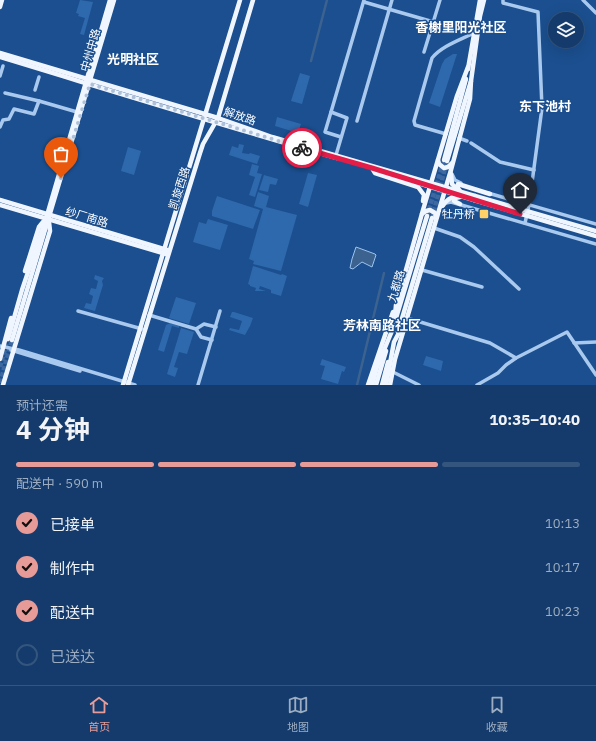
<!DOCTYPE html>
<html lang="zh">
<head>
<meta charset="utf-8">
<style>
	:root { --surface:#143b6b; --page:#214673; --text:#f1f3f6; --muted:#9dadc1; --line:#33557e; --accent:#e69b98 }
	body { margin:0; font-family:"IBM Plex Sans","Noto Sans SC",sans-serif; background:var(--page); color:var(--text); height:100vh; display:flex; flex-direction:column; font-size:15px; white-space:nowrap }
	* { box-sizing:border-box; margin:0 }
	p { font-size:13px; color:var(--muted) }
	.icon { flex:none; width:22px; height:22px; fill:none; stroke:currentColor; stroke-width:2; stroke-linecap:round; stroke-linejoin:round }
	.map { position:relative; height:385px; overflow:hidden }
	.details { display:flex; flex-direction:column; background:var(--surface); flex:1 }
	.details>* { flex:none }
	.buttons { position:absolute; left:548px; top:12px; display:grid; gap:8px }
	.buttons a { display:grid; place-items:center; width:36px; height:36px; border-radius:50%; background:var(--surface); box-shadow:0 4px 16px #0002,0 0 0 1px var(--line); font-size:20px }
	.pin { position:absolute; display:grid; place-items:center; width:34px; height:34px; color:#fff; margin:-41px -17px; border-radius:50% 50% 50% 0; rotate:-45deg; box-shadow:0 0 4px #0007 }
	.pin .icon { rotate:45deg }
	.courier { position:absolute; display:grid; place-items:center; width:40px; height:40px; margin:-20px; border:3px solid #e11d48; border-radius:50%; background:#fff; color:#222; box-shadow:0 1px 5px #0007 }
	.head em { font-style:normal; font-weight:700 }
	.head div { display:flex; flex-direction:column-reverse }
	.head { display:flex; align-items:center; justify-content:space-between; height:68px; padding:0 16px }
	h1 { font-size:26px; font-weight:700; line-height:30px }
	.bar { display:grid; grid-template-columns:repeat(4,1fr); gap:6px 4px; align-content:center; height:48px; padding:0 16px }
	.bar i { height:5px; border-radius:3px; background:var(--line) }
	.bar .active { background:var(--accent) }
	.bar p { grid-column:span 4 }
	ol { padding:0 16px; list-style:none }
	li { display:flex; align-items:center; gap:12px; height:44px }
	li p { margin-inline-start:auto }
	li .icon { padding:4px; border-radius:50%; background:var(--accent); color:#111; stroke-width:4 }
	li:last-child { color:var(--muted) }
	li i { width:22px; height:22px; border:2px solid var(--line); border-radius:50% }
	.tabs { display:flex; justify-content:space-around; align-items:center; height:56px; border-top:1px solid var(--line); background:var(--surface); font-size:11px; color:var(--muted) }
	.tabs a { display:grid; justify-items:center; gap:2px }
	.tabs .active { color:var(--accent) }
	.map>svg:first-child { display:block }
	.green { fill:#2e69ad }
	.water { fill:#3c6290; stroke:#9cc4f0 }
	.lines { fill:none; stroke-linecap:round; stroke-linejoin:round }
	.canal { stroke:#3c6290; stroke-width:2.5 }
	.major-tunnel { stroke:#3d69a0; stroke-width:4.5; stroke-dasharray:4.5 2; stroke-linecap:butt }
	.minor { stroke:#a9c9ee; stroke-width:3.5 }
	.major { stroke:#f0f6ff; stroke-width:4.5 }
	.major-bridge { stroke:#f0f6ff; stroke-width:4.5 }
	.done { stroke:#afc1d8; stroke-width:4; stroke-dasharray:0 7.2 }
	.route { stroke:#e11d48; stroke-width:5 }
	.poi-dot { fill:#ffd166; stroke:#1b4f8f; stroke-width:1.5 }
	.labels { text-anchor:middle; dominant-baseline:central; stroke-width:3; stroke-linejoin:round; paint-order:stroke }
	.street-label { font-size:11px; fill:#fff; stroke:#1b4f8f }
	.poi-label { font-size:11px; fill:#fff; stroke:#1b4f8f; text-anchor:end }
	.quarter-label { font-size:13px; font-weight:bold; fill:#fff; stroke:#1b4f8f }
</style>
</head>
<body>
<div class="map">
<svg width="596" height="385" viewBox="0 0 596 385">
	<rect width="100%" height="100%" fill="#1b4f8f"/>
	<g class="green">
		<polygon points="80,0 93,2 84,35 80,34 85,18 78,16 79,14 76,13"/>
		<polygon points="453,54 457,54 440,107 429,103 442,64 445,59"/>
		<polygon points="300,73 310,76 302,104 291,101"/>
		<polygon points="277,117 301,124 298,133 275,126"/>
		<polygon points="239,144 244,145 242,153 249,154 250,153 260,156 257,164 229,155 232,146 238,148"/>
		<polygon points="128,147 141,151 134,175 121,171"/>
		<polygon points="252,164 259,166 257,173 262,174 255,197 249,195 255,177 249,175"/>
		<polygon points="308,173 317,175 308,207 299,204"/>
		<polygon points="264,175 278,179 276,185 270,184 268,192 259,190"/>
		<polygon points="258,192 269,196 266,207 297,215 281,271 253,264 254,261 249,259 263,209 254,206"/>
		<polygon points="217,196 260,210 253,229 212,216 212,211"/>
		<polygon points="208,219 228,225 220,250 193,242 199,222 206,224"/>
		<polygon points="253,266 281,275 282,274 287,276 281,296 271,293 271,290 260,286 259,289 266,291 255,291 256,288 250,286 250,285 248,284"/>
		<polygon points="95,275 104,278 102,281 103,285 95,311 84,308 86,303 91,304 93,296 89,294 91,288 96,289 98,281 94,279"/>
		<polygon points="176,297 196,303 189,324 169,318"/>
		<polygon points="232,312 234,312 253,318 250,326 245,335 229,330 230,328 239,330 242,321 230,317"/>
		<polygon points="170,323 179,326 179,328 172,326 164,352 158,350 166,325"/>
		<polygon points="181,328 194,332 187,354 179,352 174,367 178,368 175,377 167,374"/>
		<polygon points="426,356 443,361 441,371 423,365"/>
		<polygon points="322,359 346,367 344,372 342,371 338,384 321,379 325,366 320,365"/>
	</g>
	<polygon class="water" points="356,247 375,254 376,255 372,267 362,262 353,269 350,268 352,259"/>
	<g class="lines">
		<g class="canal">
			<polyline points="311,61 327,0"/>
			<polyline points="357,385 384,273"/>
		</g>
		<g class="major-tunnel">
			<polyline points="427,216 444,160"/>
			<polyline points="432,218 447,161"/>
			<polyline points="0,367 8,339"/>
			<polyline points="0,383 12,340"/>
		</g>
		<g class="minor">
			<polyline points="503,0 503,3 538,12 542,108 529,205 525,223"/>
			<polyline points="583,0 596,13"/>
			<polyline points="364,2 451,27"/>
			<polyline points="424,52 440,0"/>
			<polyline points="0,76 3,66"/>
			<polyline points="35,90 39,77"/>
			<polyline points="5,93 39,101"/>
			<polyline points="331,112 364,0"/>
			<polyline points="357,121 392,0"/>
			<polyline points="0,127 3,120 9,119 14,109 34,114 39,101 77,112"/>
			<path d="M446,134L415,125L414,121L432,58C442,46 460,40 474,33"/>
			<polyline points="459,138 467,141"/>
			<polyline points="471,143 500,162 534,170"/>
			<polyline points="336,155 347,118 331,112 325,132 341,137"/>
			<polyline points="452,174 455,180 461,183"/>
			<polyline points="488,193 596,224"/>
			<polyline points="446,203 451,202 596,244"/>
			<polyline points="434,228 460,237 474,247 519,289"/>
			<polyline points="422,270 482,287"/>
			<polyline points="78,311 142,329"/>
			<polyline points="149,315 196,329 201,337 212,340"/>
			<polyline points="407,318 490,343 516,358"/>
			<polyline points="196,329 204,324 216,327"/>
			<polyline points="574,343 596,342"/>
			<polyline points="0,346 19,350 135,385"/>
			<polyline points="11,350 80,371"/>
			<polyline points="391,371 419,385"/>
			<polyline points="198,385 220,311"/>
			<polyline points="477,385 498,373 506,365 516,358 567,332 596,375"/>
		</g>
		<g class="major">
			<polyline points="0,7 2,0"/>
			<polyline points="0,53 218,118 272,137 475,196"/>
			<path d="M0,57C112,91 224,126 337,158"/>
			<polyline points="468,69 480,0"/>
			<polyline points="438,160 439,164 444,168 448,167 452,163"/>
			<polyline points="444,160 466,79"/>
			<polyline points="447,161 471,81 480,16 484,0"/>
			<polyline points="372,168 375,173 418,187 424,195 423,201"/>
			<polyline points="382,172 474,200"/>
			<polyline points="451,174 452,184 458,190"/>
			<polyline points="460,191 457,187 458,184 490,194"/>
			<polyline points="460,197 455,198 454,201 460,204"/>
			<polyline points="0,200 167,250"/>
			<polyline points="0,205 166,254"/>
			<path d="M442,207C446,200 450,197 458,197"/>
			<polyline points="422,214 426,211 430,210 435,213 436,218"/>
			<polyline points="25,271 39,227 43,222"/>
			<polyline points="396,318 427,216"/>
			<polyline points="398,332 432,218"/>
			<polyline points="8,339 22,290 46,219 110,0"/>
			<polyline points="12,340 114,0"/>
			<polyline points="0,359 11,318"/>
			<polyline points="3,385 50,231 49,222"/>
			<path d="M123,385C162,257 202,129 240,0"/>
			<polyline points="128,385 200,153 203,144 218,118 253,0"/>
			<polyline points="368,385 393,312"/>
			<polyline points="372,385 377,367 394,326 396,305 423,210 457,96 468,67"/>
			<polyline points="376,385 386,351"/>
			<polyline points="382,385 388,362"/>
			<polyline points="386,385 394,342 407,318 451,170 470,99 471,81"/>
			<polyline points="390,385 395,359 404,329"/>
		</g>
		<g class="major-bridge">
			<polyline points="475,196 596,231"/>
			<polyline points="474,200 596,236"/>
		</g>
	</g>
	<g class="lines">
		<polyline class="done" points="61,178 90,84 302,148"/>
		<polyline class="route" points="302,148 372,168 520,214"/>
	</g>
	<rect class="poi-dot" x="479" y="209" width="10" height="10" rx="2"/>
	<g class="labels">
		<g class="street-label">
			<text transform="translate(90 50) rotate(-74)">中州中路</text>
			<text transform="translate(240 116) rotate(19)">解放路</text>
			<text transform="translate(179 188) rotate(-72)">凯旋西路</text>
			<text transform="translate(87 217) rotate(17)">纱厂南路</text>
			<text transform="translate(396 286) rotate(-73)">九都路</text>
		</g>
		<g class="poi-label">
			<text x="475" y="214">牡丹桥</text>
		</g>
		<g class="quarter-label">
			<text x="461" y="27">香榭里阳光社区</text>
			<text x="133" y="59">光明社区</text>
			<text x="545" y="106">东下池村</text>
			<text x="382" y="325">芳林南路社区</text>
		</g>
	</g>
</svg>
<div class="buttons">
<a><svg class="icon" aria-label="layers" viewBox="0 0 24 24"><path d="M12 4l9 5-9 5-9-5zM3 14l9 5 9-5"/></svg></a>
</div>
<div class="pin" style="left:61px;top:178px;background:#ea580c"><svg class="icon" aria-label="bag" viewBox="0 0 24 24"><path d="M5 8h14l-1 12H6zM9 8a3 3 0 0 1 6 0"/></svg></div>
<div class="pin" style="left:520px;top:214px;background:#1f2937"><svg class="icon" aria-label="home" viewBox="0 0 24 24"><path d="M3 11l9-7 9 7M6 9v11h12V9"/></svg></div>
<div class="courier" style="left:302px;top:148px"><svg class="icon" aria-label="bike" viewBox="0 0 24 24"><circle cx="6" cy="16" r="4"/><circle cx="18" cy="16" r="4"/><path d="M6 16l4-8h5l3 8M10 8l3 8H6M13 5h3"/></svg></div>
</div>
<section class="details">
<div class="head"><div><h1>4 分钟</h1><p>预计还需</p></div><em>10:35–10:40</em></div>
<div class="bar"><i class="active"></i><i class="active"></i><i class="active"></i><i></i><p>配送中 · 590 m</p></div>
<ol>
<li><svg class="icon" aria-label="check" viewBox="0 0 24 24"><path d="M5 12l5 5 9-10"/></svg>已接单<p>10:13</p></li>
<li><svg class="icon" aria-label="check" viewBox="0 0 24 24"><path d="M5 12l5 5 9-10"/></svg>制作中<p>10:17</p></li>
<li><svg class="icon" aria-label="check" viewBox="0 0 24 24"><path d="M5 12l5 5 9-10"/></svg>配送中<p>10:23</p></li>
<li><i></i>已送达</li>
</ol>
</section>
<nav class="tabs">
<a class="active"><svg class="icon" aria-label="home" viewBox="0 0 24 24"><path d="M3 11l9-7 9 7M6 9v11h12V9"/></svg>首页</a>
<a><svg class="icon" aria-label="map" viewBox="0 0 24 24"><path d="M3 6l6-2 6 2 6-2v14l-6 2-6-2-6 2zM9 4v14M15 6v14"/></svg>地图</a>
<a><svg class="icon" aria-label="saved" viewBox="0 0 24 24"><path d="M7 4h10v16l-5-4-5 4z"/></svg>收藏</a>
</nav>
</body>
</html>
